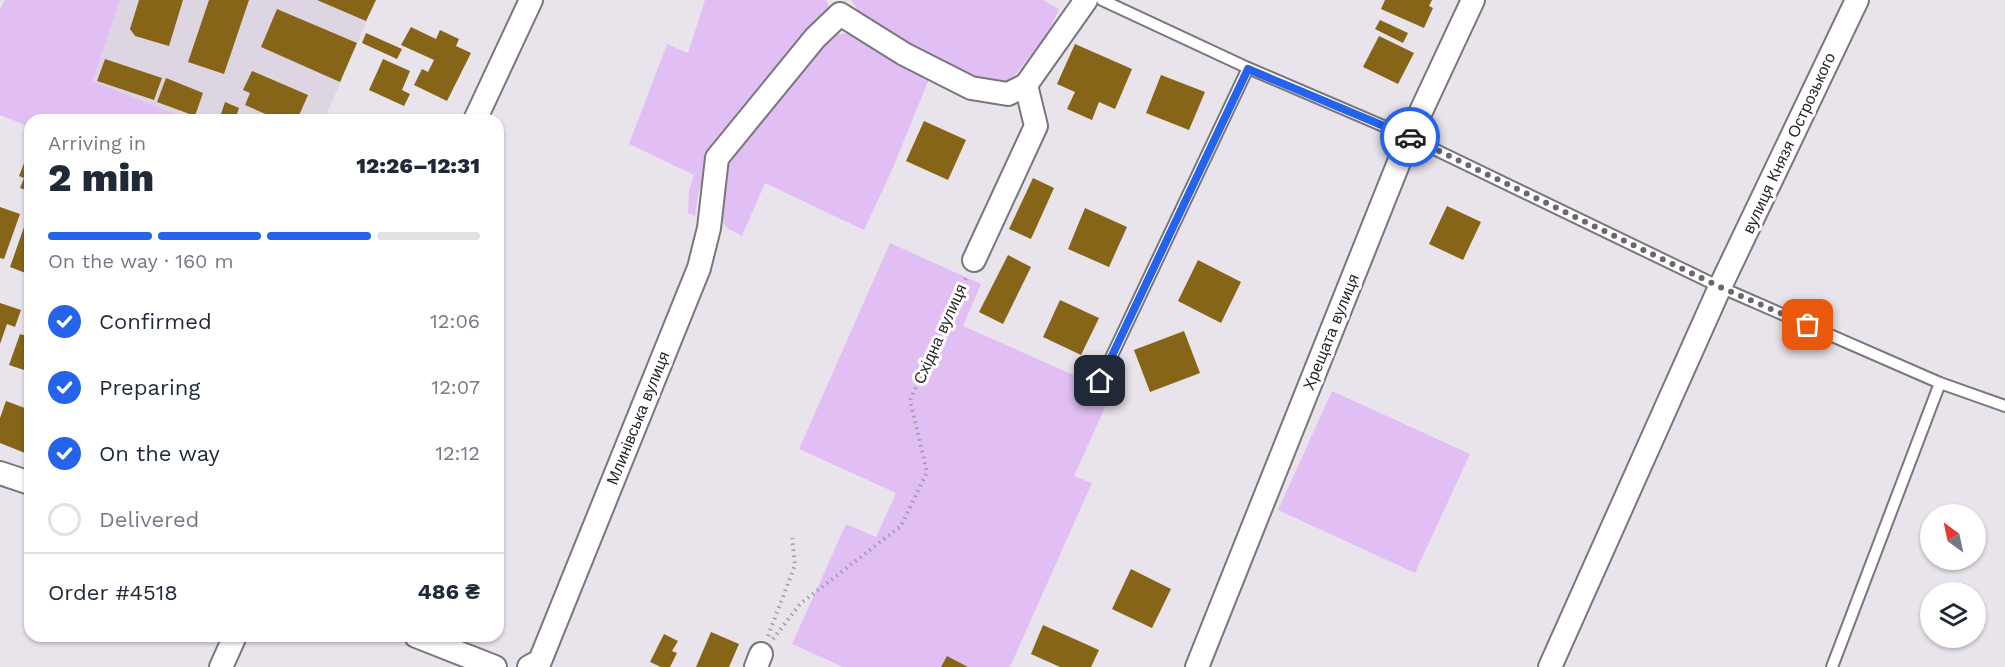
<!DOCTYPE html>
<html lang="en">
<head>
<meta charset="utf-8">
<style>
	:root { --surface:#fff; --page:#f2f2f3; --text:#1f2937; --muted:#747a83; --line:#e0e1e3; --accent:#2563eb }
	body { margin:0; font-family:"Work Sans",sans-serif; background:var(--page); color:var(--text); height:100vh; display:flex; flex-direction:column; font-size:22px; white-space:nowrap }
	* { box-sizing:border-box; margin:0 }
	p { font-size:20px; color:var(--muted) }
	.icon { flex:none; width:33px; height:33px; fill:none; stroke:currentColor; stroke-width:2; stroke-linecap:round; stroke-linejoin:round }
	.map { position:relative; flex:1; overflow:hidden }
	.side { position:absolute; left:24px; top:114px; width:480px; height:528px; display:flex; flex-direction:column; background:var(--surface); border-radius:18px; box-shadow:0 2px 4px #0004 }
	.side>* { flex:none }
	.needle { width:39px; rotate:327deg }
	.fabs { position:absolute; left:1920px; top:504px; display:grid; gap:12px }
	.fabs a { display:grid; place-items:center; width:66px; height:66px; border-radius:50%; background:var(--surface); box-shadow:0 2px 4px #0004; font-size:30px }
	.pin { position:absolute; display:grid; place-items:center; width:51px; height:51px; color:#fff; margin:-26px; border-radius:12px; box-shadow:0 3px 9px #0006 }
	.courier { position:absolute; display:grid; place-items:center; width:60px; height:60px; margin:-30px; border:4px solid #2563eb; border-radius:50%; background:#fff; color:#222; box-shadow:0 2px 8px #0007 }
	.headline em { font-style:normal; font-weight:800 }
	.headline div { display:flex; flex-direction:column-reverse }
	.headline { display:flex; align-items:center; justify-content:space-between; height:102px; padding:0 24px }
	h1 { font-size:39px; font-weight:800; line-height:45px }
	.bar { display:grid; grid-template-columns:repeat(4,1fr); gap:9px 6px; align-content:center; height:72px; padding:0 24px }
	.bar i { height:8px; border-radius:4px; background:var(--line) }
	.bar .selected { background:var(--accent) }
	.bar p { grid-column:span 4 }
	.line { display:flex; align-items:center; gap:15px; padding:0 24px; border-top:2px solid var(--line) }
	.line div { flex:1 }
	ol { padding:0 24px; list-style:none }
	li { display:flex; align-items:center; gap:18px; height:66px }
	li p { margin-inline-start:auto }
	li .icon { padding:6px; border-radius:50%; background:var(--accent); color:#fff; stroke-width:4 }
	li:last-child { color:var(--muted) }
	li i { width:33px; height:33px; border:3px solid var(--line); border-radius:50% }
	.map>svg:first-child { display:block }
	.built { fill:#ded5e3 }
	.green { fill:#e1bff4 }
	.building { fill:#866518 }
	.lines { fill:none; stroke-linecap:round; stroke-linejoin:round }
	.service-casing { stroke:#7a767c; stroke-width:14 }
	.minor-casing { stroke:#7a767c; stroke-width:26 }
	.path { stroke:#a19da3; stroke-width:4; stroke-dasharray:1.5 4.5; stroke-linecap:butt }
	.service { stroke:#fff; stroke-width:10 }
	.minor { stroke:#fff; stroke-width:22 }
	.done { stroke:#6b686c; stroke-width:6; stroke-dasharray:0 10.8 }
	.route { stroke:#2563eb; stroke-width:8 }
	.labels { text-anchor:middle; dominant-baseline:central; stroke-width:6; stroke-linejoin:round; paint-order:stroke }
	.street-label { font-size:16px; fill:#272528; stroke:#fff }
</style>
</head>
<body>
<div class="map">
<svg width="2005" height="667" viewBox="0 0 2005 667">
	<rect width="100%" height="100%" fill="#e9e4eb"/>
	<polygon class="built" points="120,0 376,0 324,120 189,120 93,81"/>
	<g class="green">
		<polygon points="5,0 120,0 93,81 189,120 30,120 30,127 0,115 0,9"/>
		<polygon points="705,0 826,0 829,7 823,20 712,155 698,194 695,216 688,213 689,190 694,175 629,144 667,44 688,53"/>
		<polygon points="851,0 1043,0 1059,9 1049,31 1013,78 992,84 909,45 861,15"/>
		<polygon points="835,34 853,34 929,79 892,170 864,230 765,183 742,236 727,228 718,215 724,161 822,42"/>
		<polygon points="890,243 981,284 963,326 1112,392 1074,476 1092,483 1010,667 843,667 792,644 846,524 876,537 896,493 799,449"/>
		<polygon points="1332,391 1470,454 1415,573 1278,510"/>
	</g>
	<g class="building">
		<polygon points="139,0 183,0 169,46 135,36 130,29"/>
		<polygon points="209,0 249,0 224,74 188,62"/>
		<polygon points="317,0 376,0 366,21"/>
		<polygon points="1385,0 1432,0 1429,6 1433,8 1424,28 1381,9"/>
		<polygon points="277,9 357,43 340,82 261,47"/>
		<polygon points="1380,20 1408,33 1403,43 1375,29"/>
		<polygon points="411,27 436,39 440,30 459,39 456,46 471,53 447,101 414,85 422,69 428,72 434,60 401,45"/>
		<polygon points="366,33 402,49 397,59 362,43"/>
		<polygon points="1379,36 1414,53 1398,84 1363,67"/>
		<polygon points="1075,44 1132,69 1115,109 1099,102 1092,120 1067,109 1075,92 1057,84"/>
		<polygon points="105,59 162,78 154,100 97,81"/>
		<polygon points="383,59 410,71 402,90 410,94 404,106 369,90"/>
		<polygon points="252,71 308,95 297,120 279,120 245,105 250,93 243,90"/>
		<polygon points="1161,75 1205,92 1189,130 1146,113"/>
		<polygon points="166,78 203,93 195,116 157,102"/>
		<polygon points="225,102 239,108 235,120 219,120"/>
		<polygon points="924,121 966,140 948,180 906,161"/>
		<polygon points="30,148 30,190 29,191 20,188 24,178 19,176"/>
		<polygon points="1033,178 1054,188 1031,239 1009,229"/>
		<polygon points="1447,206 1481,222 1463,260 1429,244"/>
		<polygon points="0,207 20,214 4,259 0,258"/>
		<polygon points="1085,208 1127,227 1109,267 1068,249"/>
		<polygon points="30,210 30,268 28,274 10,267"/>
		<polygon points="1008,255 1031,267 1003,324 979,312"/>
		<polygon points="1198,260 1241,282 1221,323 1178,301"/>
		<polygon points="1060,300 1099,318 1081,355 1043,337"/>
		<polygon points="0,303 21,310 15,327 7,324 0,344"/>
		<polygon points="1184,331 1200,373 1150,392 1134,350"/>
		<polygon points="20,334 30,337 30,372 9,365"/>
		<polygon points="6,401 30,410 30,455 0,443 0,418"/>
		<polygon points="1131,569 1171,589 1152,628 1112,609"/>
		<polygon points="1043,625 1099,650 1091,667 1060,667 1031,654"/>
		<polygon points="711,632 739,644 729,667 696,667"/>
		<polygon points="664,634 678,641 672,651 677,653 670,667 661,667 650,662"/>
		<polygon points="947,656 968,667 941,667"/>
	</g>
	<g class="lines">
		<defs>
			<g id="service">
				<polyline points="1102,0 1248,68 1409,137 1720,287 1940,383 2005,406"/>
				<polyline points="1100,381 1248,68"/>
				<polyline points="1832,667 1940,383"/>
			</g>
			<g id="minor">
				<polyline points="475,120 531,0"/>
				<polyline points="974,260 1036,126 1026,85 1086,0"/>
				<polyline points="0,473 30,483"/>
				<polyline points="416,636 495,667"/>
				<polyline points="221,667 235,636"/>
				<polyline points="529,667 540,661 699,268 709,228 717,158 815,38 840,14 904,54 971,88 1008,94 1026,85"/>
				<polyline points="756,667 761,654"/>
				<polyline points="1197,667 1409,137 1473,0"/>
				<polyline points="1550,667 1720,287 1857,0"/>
			</g>
		</defs>
		<use href="#service" class="service-casing"/>
		<use href="#minor" class="minor-casing"/>
		<g class="path">
			<polyline points="768,636 795,565 792,538"/>
			<polyline points="773,639 800,604 901,526 927,472 910,400 966,278"/>
		</g>
		<use href="#service" class="service"/>
		<use href="#minor" class="minor"/>
	</g>
	<g class="lines">
		<polyline class="done" points="1410,137 1720,287 1808,325"/>
		<polyline class="route" points="1100,381 1248,69 1410,137"/>
	</g>
	<g class="labels">
		<g class="street-label">
			<text transform="translate(1789 143) rotate(-65)">вулиця Князя Острозького</text>
			<text transform="translate(1331 332) rotate(-68)">Хрещата вулиця</text>
			<text transform="translate(940 334) rotate(-66)">Східна вулиця</text>
			<text transform="translate(638 418) rotate(-68)">Млинівська вулиця</text>
		</g>
	</g>
</svg>
<div class="fabs">
<a><svg class="needle" viewBox="-14 -14 28 28"><path d="M0-13l5 13h-10z" fill="#e53935"/><path d="M0 13l5-13h-10z" fill="#747a83"/></svg></a>
<a><svg class="icon" aria-label="layers" viewBox="0 0 24 24"><path d="M12 4l9 5-9 5-9-5zM3 14l9 5 9-5"/></svg></a>
</div>
<div class="pin" style="left:1808px;top:325px;background:#ea580c"><svg class="icon" aria-label="bag" viewBox="0 0 24 24"><path d="M5 8h14l-1 12H6zM9 8a3 3 0 0 1 6 0"/></svg></div>
<div class="pin" style="left:1100px;top:381px;background:#1f2937"><svg class="icon" aria-label="home" viewBox="0 0 24 24"><path d="M3 11l9-7 9 7M6 9v11h12V9"/></svg></div>
<div class="courier" style="left:1410px;top:137px"><svg class="icon" aria-label="car" viewBox="0 0 24 24"><path d="M5 17H2v-5l4-1 3-4h7l3 4 3 1v5h-3M9 17h6M6 11h13"/><circle cx="7" cy="17" r="2"/><circle cx="17" cy="17" r="2"/></svg></div>
<section class="side">
<div class="headline"><div><h1>2 min</h1><p>Arriving in</p></div><em>12:26–12:31</em></div>
<div class="bar"><i class="selected"></i><i class="selected"></i><i class="selected"></i><i></i><p>On the way · 160 m</p></div>
<ol>
<li><svg class="icon" aria-label="check" viewBox="0 0 24 24"><path d="M5 12l5 5 9-10"/></svg>Confirmed<p>12:06</p></li>
<li><svg class="icon" aria-label="check" viewBox="0 0 24 24"><path d="M5 12l5 5 9-10"/></svg>Preparing<p>12:07</p></li>
<li><svg class="icon" aria-label="check" viewBox="0 0 24 24"><path d="M5 12l5 5 9-10"/></svg>On the way<p>12:12</p></li>
<li><i></i>Delivered</li>
</ol>
<div class="line" style="height:78px"><div>Order #4518</div><b>486 ₴</b></div>
</section>
</div>
</body>
</html>
